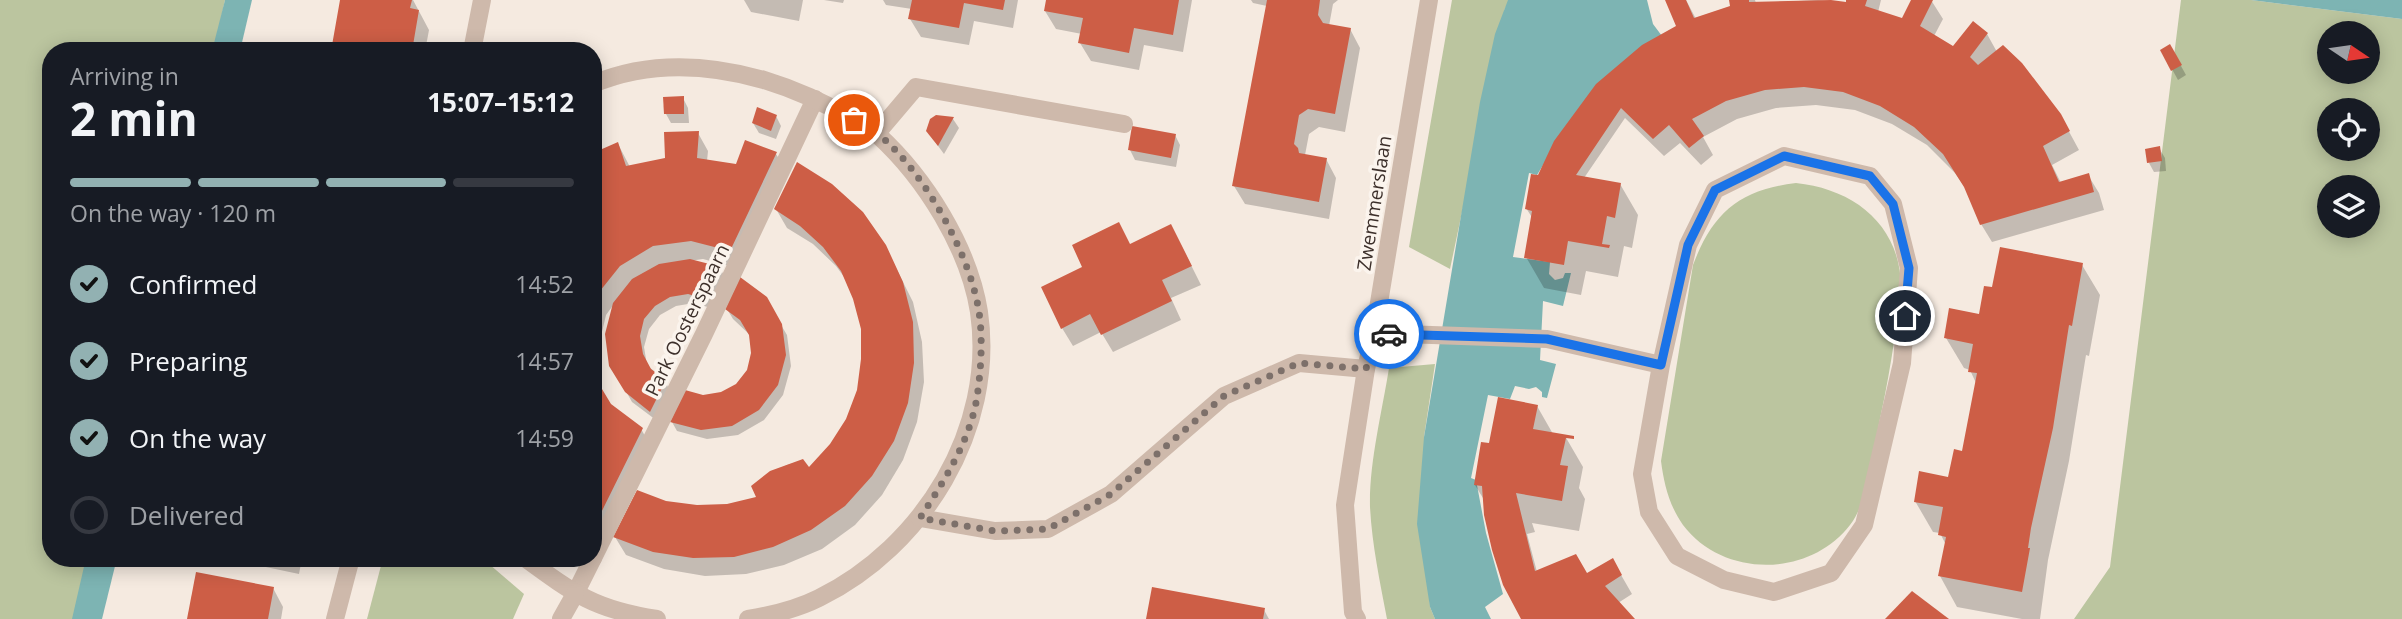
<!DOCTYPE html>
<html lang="en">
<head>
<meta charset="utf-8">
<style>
	:root { --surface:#171b24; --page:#242831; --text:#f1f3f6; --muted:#9ea1a6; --line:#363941; --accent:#92b1b2 }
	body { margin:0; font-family:"Open Sans",sans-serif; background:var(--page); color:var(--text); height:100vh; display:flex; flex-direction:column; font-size:26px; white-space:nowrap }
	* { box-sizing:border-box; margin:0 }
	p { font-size:23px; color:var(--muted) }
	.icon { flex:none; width:38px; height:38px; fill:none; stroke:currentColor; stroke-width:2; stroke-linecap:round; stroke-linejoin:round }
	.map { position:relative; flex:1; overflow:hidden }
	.side { position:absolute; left:42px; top:42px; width:560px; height:525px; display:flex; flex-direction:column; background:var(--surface); border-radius:28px; box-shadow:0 4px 18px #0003 }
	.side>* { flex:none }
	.needle { width:46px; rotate:103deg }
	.buttons { position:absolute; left:2317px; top:21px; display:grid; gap:14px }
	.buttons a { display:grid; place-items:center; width:63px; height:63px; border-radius:50%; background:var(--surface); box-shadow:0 4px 18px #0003; font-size:35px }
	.pin { position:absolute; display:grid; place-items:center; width:60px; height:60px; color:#fff; margin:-30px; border:4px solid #fff; border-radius:50%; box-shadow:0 2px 7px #0007 }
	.courier { position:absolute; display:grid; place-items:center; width:70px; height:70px; margin:-35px; border:5px solid #1a73e8; border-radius:50%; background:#fff; color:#222; box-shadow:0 2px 9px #0007 }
	.summary em { font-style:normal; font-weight:700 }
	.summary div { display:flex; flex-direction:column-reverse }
	.summary { display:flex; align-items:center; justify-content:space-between; height:119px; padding:0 28px }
	h1 { font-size:46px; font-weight:700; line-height:52px }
	.bar { display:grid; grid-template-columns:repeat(4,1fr); gap:10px 7px; align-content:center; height:84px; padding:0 28px }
	.bar i { height:9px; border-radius:5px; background:var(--line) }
	.bar .current { background:var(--accent) }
	.bar p { grid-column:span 4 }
	ol { padding:0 28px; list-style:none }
	li { display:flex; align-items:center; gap:21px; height:77px }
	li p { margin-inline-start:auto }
	li .icon { padding:7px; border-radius:50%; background:var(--accent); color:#111; stroke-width:4 }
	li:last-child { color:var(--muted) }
	li i { width:38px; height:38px; border:4px solid var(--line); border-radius:50% }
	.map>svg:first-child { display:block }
	.green { fill:#bbc59f; fill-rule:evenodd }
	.water { fill:#7db4b3 }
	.shadow { fill:#0003 }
	.building { fill:#cd5e46 }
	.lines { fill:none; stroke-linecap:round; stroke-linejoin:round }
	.service { stroke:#ceb9ab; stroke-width:18 }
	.minor { stroke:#ceb9ab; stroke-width:18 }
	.done { stroke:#7d706a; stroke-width:7; stroke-dasharray:0 12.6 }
	.route { stroke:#1a73e8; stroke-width:9 }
	.labels { text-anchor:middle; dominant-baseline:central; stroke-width:7; stroke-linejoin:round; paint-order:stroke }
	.street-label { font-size:19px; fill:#3c2f2a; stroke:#fbf4ed }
</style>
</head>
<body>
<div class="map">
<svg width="2402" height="619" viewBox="0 0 2402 619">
	<rect width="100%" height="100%" fill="#f5eae0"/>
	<g class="green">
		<polygon points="0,0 225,0 214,51 51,51 51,558 98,558 84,619 0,619"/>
		<polygon points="1452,0 1511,0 1505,8 1450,269 1409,247"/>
		<path d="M2181,0H2251L2402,19V619H2074L2110,567ZM2329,33H2368V72H2329ZM2329,110H2368V149H2329ZM2329,187H2368V226H2329Z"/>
		<path d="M1796,183C1854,189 1901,225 1901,288C1901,303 1898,320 1895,335C1891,363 1886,391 1880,419C1873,451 1870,499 1850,525C1809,578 1723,578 1683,525C1669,505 1664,484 1661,461L1693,265C1713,212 1740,190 1796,183Z"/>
		<path d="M1435,364L1424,437L1430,607L1435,619H1387C1380,582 1372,545 1370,507C1369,463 1382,412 1389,368Z"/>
		<polygon points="383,558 482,558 524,594 513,619 367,619"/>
	</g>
	<g class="water">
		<polygon points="225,0 252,0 240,51 212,51"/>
		<polygon points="1508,0 1647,0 1653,24 1662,36 1557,142 1537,175 1529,173 1513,257 1550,262 1549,274 1555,280 1563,278 1565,273 1571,273 1563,306 1543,301 1540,360 1556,364 1547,398 1542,397 1542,392 1536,387 1529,389 1515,386 1510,399 1488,395 1471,478 1476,480 1486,533 1503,594 1485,607 1491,619 1435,619 1430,607 1417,524 1424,437 1480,102 1495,34"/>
		<polygon points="2251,0 2402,0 2402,19"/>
		<polygon points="86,558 117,558 102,619 72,619"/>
	</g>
	<g class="shadow">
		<polygon points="342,0 413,0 429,30 425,51 333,51"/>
		<polygon points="744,0 803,0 799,21 751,12"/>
		<polygon points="824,0 844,0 843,3"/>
		<polygon points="883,0 1018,0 1013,28 974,21 969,45 921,37 910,19 912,9 886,5"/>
		<polygon points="1047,0 1192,0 1183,52 1144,45 1139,70 1091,61 1080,43 1082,34 1056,29 1045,11"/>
		<polygon points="1251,0 1338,0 1333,4 1329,26 1350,29 1360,48 1345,132 1319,127 1309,134 1305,155 1326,159 1336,178 1329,219 1245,204 1234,186 1267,6 1253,3"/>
		<polygon points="1667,0 1686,0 1696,19 1732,7 1731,0 1755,0 1756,3 1818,0 1847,4 1848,0 1881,0 1878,12 1903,20 1913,0 1931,0 1943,19 1934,36 1954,48 1987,34 1997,52 2060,115 2079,150 2052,165 2061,183 2088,175 2099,193 2104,210 1992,242 1981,224 1969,193 1955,173 1927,145 1892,124 1855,110 1816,105 1776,108 1737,119 1703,137 1713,155 1701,165 1680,143 1664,156 1625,118 1584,178 1620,184 1638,215 1632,248 1624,246 1618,277 1586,271 1581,295 1544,288 1526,257 1533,219 1526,208 1542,178 1678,27"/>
		<polygon points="2170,46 2186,75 2178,80 2162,51"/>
		<polygon points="683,98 688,108 689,123 671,123 666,114"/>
		<polygon points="776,116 781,126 776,139 759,133 753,123"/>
		<polygon points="936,117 953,119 959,128 944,154 930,135"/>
		<polygon points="593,123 602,141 593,145"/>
		<polygon points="698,133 708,151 707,161 737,166 776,154 787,172 740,269 703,259 689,261 720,269 726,278 711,308 694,303 676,306 660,315 649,329 644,347 647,365 665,381 670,391 656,420 632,402 611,365 614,304 606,315 597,353 601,391 610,406 641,429 652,448 605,545 593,537 593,184 599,180 618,144 630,167 667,159"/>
		<polygon points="1175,135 1180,145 1176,167 1135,160 1130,150"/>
		<polygon points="2159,148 2165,158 2166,171 2154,172 2149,163"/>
		<polygon points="776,209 885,246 913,302 922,342 924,382 917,422 903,460 882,495 855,525 822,549 784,565 746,574 705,576 664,569 626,555 615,537 666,502 696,507 727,506 759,499 771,473 787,465 802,461 809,470 831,445 848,419 858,390 863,359 863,329 855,299 847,281 836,266 813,244 787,228"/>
		<polygon points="1181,245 1201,285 1171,298 1181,320 1113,352 1101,332 1073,346 1062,328 1131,246"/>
		<polygon points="2082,265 2100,295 2089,356 2086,355 2069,461 2048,560 2040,619 2022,619 1957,607 1940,576 1946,545 1940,533 1933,532 1915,501 1949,479 1963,453 1976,383 1970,370 1964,368 1946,338 1980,316 1993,289"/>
		<polygon points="765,298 787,335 791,366 783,395 764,420 738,435 707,439 677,431 672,422 703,397 722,394 737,385 748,370 753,353 750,335 733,319 727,309"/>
		<polygon points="1537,406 1553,434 1565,436 1583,467 1579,488 1585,499 1579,531 1532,523 1535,532 1527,534 1537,572 1586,575 1613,561 1632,594 1618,603 1632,619 1524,619 1486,503 1475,485 1491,445"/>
		<polygon points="223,558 302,558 299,574"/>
		<polygon points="273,588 283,607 281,619 189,619"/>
		<polygon points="1264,610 1269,619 1148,619"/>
	</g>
	<g class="building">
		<polygon points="340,0 412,0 410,8 419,10 412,51 331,51"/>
		<polygon points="912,0 1005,0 1003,10 964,3 959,28 908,19"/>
		<polygon points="1046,0 1179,0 1173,35 1134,28 1129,53 1078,43 1083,18 1044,11"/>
		<polygon points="1267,0 1320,0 1318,15 1323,23 1351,28 1335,114 1308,109 1299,115 1294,144 1298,148 1299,153 1327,158 1319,202 1232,186"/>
		<polygon points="1665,0 1686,0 1694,18 1730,6 1729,0 1749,0 1749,2 1831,0 1846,2 1846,0 1867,0 1865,6 1902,18 1911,0 1933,0 1920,26 1953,46 1973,21 1988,33 1970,57 1978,65 2003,45 2022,63 2061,114 2070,131 2043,146 2059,182 2089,173 2094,192 1980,225 1964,187 1943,154 1914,127 1880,106 1843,92 1804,87 1765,90 1726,101 1692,119 1704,136 1689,148 1669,125 1653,139 1621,108 1576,175 1621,183 1615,218 1607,216 1602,244 1610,245 1609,248 1568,241 1564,265 1524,258 1532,211 1525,209 1531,174 1538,175 1554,141 1596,84 1642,45 1676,26"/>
		<polygon points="2170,44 2182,65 2171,71 2160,50"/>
		<polygon points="684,96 684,114 664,114 663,97"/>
		<polygon points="757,107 777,115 771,131 752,123"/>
		<polygon points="936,115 954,117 938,146 926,131 930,119"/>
		<polygon points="1132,126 1176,134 1171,158 1128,150"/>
		<polygon points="699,131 697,158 736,164 745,140 777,152 730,251 691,241 653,246 620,266 596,296 593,305 593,181 597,179 593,171 593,153 618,142 626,166 665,158 664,132"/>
		<polygon points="2160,146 2162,161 2147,163 2145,149"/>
		<polygon points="797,162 832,184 863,212 886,245 903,282 913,322 914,363 908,403 894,441 872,476 845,506 811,530 773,547 734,557 693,558 653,552 613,537 637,490 666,501 697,505 727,504 756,497 751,486 770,471 803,459 809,467 830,444 846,419 857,390 861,359 861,329 853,299 841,271 823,247 800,226 774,209"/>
		<polygon points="1119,222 1130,244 1171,224 1192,266 1162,280 1172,301 1101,335 1090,314 1061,329 1041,287 1082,267 1072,245"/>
		<polygon points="2000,247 2083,263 2072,326 2069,325 2053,428 2031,528 2028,548 2030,548 2022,592 1938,576 1946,537 1938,535 1943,507 1914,502 1919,471 1948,477 1954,449 1962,451 1977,373 1968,372 1973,344 1944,338 1949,308 1979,314 1984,286 1992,287"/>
		<polygon points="690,259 721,267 706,299 688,294 670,297 655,306 644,319 640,336 643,354 651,369 666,380 650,412 625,392 609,366 605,334 613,303 632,279 659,264"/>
		<polygon points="740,277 767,297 782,324 786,355 778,385 759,410 732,426 701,430 670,422 685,390 703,395 721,392 736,384 747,370 751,353 749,335 740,320 725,309"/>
		<polygon points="593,374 611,404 643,428 593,529"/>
		<polygon points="1498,397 1538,405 1533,429 1574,436 1574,439 1566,438 1560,465 1568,466 1562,501 1516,493 1535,571 1576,554 1587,573 1613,558 1622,575 1605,586 1635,619 1521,619 1503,585 1492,550 1484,515 1482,486 1474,485 1481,442 1489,443"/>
		<polygon points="196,572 274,587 268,619 187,619"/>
		<polygon points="1152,587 1265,608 1263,619 1146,619"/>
		<polygon points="1912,591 1949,619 1885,619"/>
	</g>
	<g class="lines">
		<g class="service">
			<polyline points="593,558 704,334 815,99"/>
			<polyline points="575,594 593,558"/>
		</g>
		<g class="minor">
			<polyline points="472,51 482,0"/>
			<path d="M593,84C648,61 708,64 764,80C797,90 827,104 856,121C863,125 872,129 878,135C925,178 969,248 979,312C996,429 923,547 819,598C797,609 772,615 748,619"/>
			<polyline points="877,133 916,87 1124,124"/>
			<polyline points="1374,333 1547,339 1661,365 1642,474 1649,512 1677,556 1724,580 1774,592 1831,573 1864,525 1902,363 1909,268 1893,204 1870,176 1784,156 1715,190 1688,245 1661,365"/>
			<polyline points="920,518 995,531 1048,529 1111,494 1224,396 1299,363 1366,369"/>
			<path d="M525,558C574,594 596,610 657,619"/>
			<polyline points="335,619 351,558"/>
			<polyline points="561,619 575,594"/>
			<polyline points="1357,619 1353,612 1345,505 1366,369 1374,333 1429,0"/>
		</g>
	</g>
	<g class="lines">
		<path class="done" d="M854,120C861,124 870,128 877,133C923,170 970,253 979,312C983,338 981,371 977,397C970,441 944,481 920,518L995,531L1048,529L1111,494L1224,396L1299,363L1366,369L1374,333L1389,334"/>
		<polyline class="route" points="1389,334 1547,339 1661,365 1688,245 1715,190 1784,156 1870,176 1893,204 1909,268 1905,316"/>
	</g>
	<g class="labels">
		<g class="street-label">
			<text transform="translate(1374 203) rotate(-81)">Zwemmerslaan</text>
			<text transform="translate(687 320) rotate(-64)">Park Oosterspaarn</text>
		</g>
	</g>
</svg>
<div class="buttons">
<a><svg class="needle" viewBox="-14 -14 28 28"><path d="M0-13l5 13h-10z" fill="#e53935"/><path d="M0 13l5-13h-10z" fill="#9ea1a6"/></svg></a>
<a><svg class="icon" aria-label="locate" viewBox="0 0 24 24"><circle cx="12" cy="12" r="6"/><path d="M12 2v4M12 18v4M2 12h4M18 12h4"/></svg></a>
<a><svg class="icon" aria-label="layers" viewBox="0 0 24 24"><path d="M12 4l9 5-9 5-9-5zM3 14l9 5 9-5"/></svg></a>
</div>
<div class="pin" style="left:854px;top:120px;background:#ea580c"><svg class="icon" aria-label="bag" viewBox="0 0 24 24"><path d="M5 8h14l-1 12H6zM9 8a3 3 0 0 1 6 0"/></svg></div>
<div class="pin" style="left:1905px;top:316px;background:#1f2937"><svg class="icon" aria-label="home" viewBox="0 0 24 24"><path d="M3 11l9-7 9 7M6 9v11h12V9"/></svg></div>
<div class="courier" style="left:1389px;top:334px"><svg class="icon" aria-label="car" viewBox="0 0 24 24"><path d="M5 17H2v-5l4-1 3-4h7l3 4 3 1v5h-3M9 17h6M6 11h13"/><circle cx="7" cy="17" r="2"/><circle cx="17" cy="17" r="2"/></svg></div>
<section class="side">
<div class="summary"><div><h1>2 min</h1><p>Arriving in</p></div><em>15:07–15:12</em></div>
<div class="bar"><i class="current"></i><i class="current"></i><i class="current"></i><i></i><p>On the way · 120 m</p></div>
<ol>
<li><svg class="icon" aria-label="check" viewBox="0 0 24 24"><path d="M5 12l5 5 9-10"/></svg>Confirmed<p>14:52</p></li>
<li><svg class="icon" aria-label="check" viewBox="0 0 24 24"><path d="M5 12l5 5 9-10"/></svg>Preparing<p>14:57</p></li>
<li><svg class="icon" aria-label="check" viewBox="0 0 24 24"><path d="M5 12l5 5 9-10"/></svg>On the way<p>14:59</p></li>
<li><i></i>Delivered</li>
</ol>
</section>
</div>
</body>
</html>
